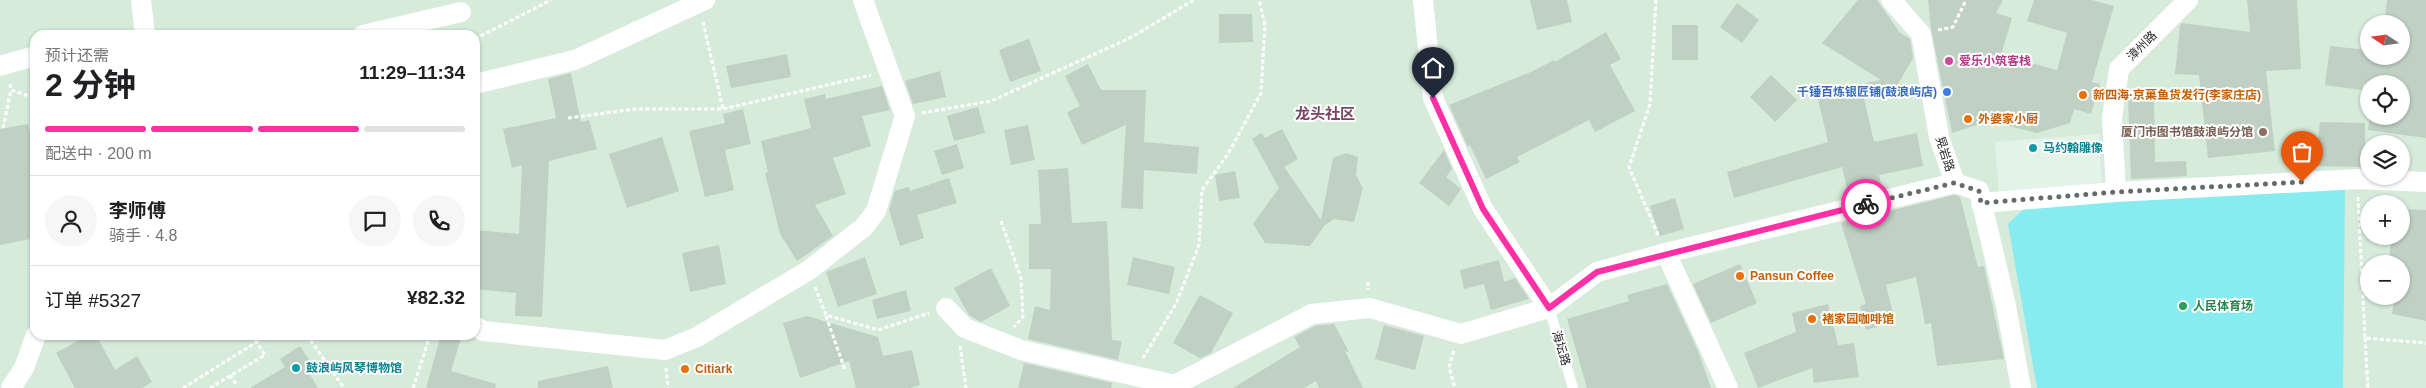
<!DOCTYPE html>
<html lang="zh">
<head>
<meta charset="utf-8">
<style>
	:root { --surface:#fff; --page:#f6f6f6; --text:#202124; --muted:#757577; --line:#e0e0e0; --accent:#ff2fa5 }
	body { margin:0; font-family:Arial,"Noto Sans SC",sans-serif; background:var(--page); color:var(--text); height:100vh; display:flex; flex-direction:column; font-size:19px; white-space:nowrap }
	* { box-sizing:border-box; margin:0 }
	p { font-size:16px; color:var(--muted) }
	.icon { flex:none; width:28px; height:28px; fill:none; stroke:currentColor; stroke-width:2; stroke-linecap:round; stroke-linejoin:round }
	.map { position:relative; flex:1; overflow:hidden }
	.side { position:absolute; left:30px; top:30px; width:450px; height:310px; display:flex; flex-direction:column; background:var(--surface); border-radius:15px; box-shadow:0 1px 4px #0004 }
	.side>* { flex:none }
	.needle { width:32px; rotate:283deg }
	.controls { position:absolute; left:2360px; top:15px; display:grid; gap:10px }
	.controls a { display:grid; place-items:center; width:50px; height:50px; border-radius:50%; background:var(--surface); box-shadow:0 1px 4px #0004; font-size:25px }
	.pin { position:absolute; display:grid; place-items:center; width:42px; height:42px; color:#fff; margin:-51px -21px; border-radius:50% 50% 50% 0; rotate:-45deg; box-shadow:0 0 5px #0007 }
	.pin .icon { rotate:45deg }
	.courier { position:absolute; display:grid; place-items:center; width:50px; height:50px; margin:-25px; border:4px solid #ff2fa5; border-radius:50%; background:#fff; color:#222; box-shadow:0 1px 6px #0007 }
	.summary em { font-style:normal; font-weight:700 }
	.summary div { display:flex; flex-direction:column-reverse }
	.summary { display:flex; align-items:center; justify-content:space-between; height:85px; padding:0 15px }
	h1 { font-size:32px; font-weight:700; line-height:38px }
	.bar { display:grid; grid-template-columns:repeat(4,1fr); gap:8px 5px; align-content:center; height:60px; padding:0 15px }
	.bar i { height:6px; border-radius:4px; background:var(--line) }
	.bar .selected { background:var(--accent) }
	.bar p { grid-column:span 4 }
	.line { display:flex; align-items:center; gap:12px; padding:0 15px; border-top:1px solid var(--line) }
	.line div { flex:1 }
	.round { display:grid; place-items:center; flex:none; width:52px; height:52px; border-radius:26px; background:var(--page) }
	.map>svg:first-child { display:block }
	.pitch { fill:#88ebf0 }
	.plaza { fill:#e4f3e8 }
	.building { fill:#c0d0c3 }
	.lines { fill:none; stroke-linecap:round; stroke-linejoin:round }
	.path { stroke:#fff; stroke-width:3; stroke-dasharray:4 2.5; stroke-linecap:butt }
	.lane { stroke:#fff; stroke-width:10 }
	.street { stroke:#fff; stroke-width:20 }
	.done { stroke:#646c66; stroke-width:5; stroke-dasharray:0 9 }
	.route { stroke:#ff2fa5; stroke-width:6 }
	.hotel-dot { fill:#d1479c; stroke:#fff; stroke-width:2 }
	.shop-dot { fill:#3f7fe0; stroke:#fff; stroke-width:2 }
	.food-dot { fill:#e8710a; stroke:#fff; stroke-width:2 }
	.education-dot { fill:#8d6e63; stroke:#fff; stroke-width:2 }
	.culture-dot { fill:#0f9aa8; stroke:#fff; stroke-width:2 }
	.leisure-dot { fill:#2e9e5b; stroke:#fff; stroke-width:2 }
	.labels { text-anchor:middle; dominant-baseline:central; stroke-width:4; stroke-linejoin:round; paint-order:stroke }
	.street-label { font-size:12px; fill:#272727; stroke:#fff }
	.hotel-label { font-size:12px; font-weight:bold; fill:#b23c85; stroke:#fff; text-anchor:start }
	.shop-label { font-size:12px; font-weight:bold; fill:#366cbe; stroke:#fff; text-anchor:end }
	.food-label { font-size:12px; font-weight:bold; fill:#c56008; stroke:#fff; text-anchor:start }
	.education-label { font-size:12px; font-weight:bold; fill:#785e54; stroke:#fff; text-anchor:end }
	.culture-label { font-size:12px; font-weight:bold; fill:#0d838f; stroke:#fff; text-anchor:start }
	.leisure-label { font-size:12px; font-weight:bold; fill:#27864d; stroke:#fff; text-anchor:start }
	.quarter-label { font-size:15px; font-weight:bold; fill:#7a4462; stroke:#fff }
</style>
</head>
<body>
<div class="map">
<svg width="2426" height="388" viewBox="0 0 2426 388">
	<rect width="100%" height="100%" fill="#d6ebda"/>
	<polygon class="pitch" points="2345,189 2343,388 2037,388 2008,224 2029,204"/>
	<polygon class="plaza" points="2099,134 2102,185 1999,193 1995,142"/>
	<g class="building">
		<polygon points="1530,0 1567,0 1572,22 1537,30"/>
		<polygon points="1858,0 1877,0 1900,33 1910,39 1913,58 1890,98 1866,83 1881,80 1822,43"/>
		<polygon points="1928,0 2003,0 1996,13 2012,18 2001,55 2057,70 2067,33 2027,21 2034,0 2092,0 2114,6 2092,82 2100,84 2091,114 2074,109 2070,123 2037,133 1989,121 1952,133 1931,29"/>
		<polygon points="2247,0 2297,0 2301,69 2266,71 2275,151 2208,158 2199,75 2175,74 2180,25 2182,23 2250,32"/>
		<polygon points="2387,0 2426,0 2426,138 2368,130 2370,116 2401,116 2401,84 2363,84 2362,90 2325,85 2330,46 2367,50 2367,56 2401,56 2401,24 2384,24"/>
		<polygon points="1737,3 1759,20 1742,43 1720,27"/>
		<polygon points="1219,14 1252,14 1253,42 1219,43"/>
		<rect x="1672" y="25" width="26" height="35"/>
		<polygon points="1606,32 1621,59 1610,65 1635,111 1595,132 1589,120 1517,157 1520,162 1486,179 1470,145 1468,147 1449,105 1533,71 1554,60 1555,62"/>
		<polygon points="1029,39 1041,71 1010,82 999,50"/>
		<polygon points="787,54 791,77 731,88 726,66"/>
		<polygon points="1088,64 1101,90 1146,90 1144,142 1199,147 1197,174 1144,170 1143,209 1121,208 1126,125 1082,145 1067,112 1080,106 1065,76"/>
		<polygon points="940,71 946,97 913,104 905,81"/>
		<polygon points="571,73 581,122 589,120 597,149 549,161 542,317 515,316 516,293 475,289 476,230 519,234 522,165 512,168 503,129 556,118 548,79"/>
		<polygon points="1771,75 1797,100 1775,122 1750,97"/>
		<polygon points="1861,85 1874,142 1917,133 1923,166 1879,175 1882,189 1849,196 1842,167 1734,198 1727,172 1828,142 1817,95"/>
		<polygon points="882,86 890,110 862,116 871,146 833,158 846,194 815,205 833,236 797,261 780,234 765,173 768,172 761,141 811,128 804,99 825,94 826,99"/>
		<polygon points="2128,99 2154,100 2155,162 2186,161 2187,176 2131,179"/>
		<polygon points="978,107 985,133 954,141 947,116"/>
		<polygon points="743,109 751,144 725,150 734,190 705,197 689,131 725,123 723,114"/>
		<polygon points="2320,122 2365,123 2365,167 2315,166"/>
		<polygon points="28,124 35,161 35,238 0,245 0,129"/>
		<polygon points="1028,125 1035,160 1011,165 1004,130"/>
		<polygon points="1282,129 1298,159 1284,167 1321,220 1333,158 1346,153 1358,157 1356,175 1363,188 1354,222 1334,219 1324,226 1310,246 1265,243 1253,224 1279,188 1252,139 1261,133 1265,138"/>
		<polygon points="662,137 679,191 627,208 609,154"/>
		<polygon points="957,144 964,168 942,175 934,151"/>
		<polygon points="1444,150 1452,169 1446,177 1461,189 1449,206 1419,183"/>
		<polygon points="1068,168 1072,223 1107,221 1112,340 1122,341 1118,360 1028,339 1035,306 1050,310 1051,269 1029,269 1029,224 1041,224 1038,170"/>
		<polygon points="1235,171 1240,198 1219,201 1215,175"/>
		<polygon points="949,178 957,203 917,215 924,238 900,246 889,210 895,191 909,187 910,191"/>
		<polygon points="1954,195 1960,197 1978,267 1984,266 2004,359 1937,366 1931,323 1925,324 1916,277 1886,285 1895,322 1866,330 1860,306 1866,304 1841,223"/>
		<polygon points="1675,198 1684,229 1660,236 1650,206"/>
		<polygon points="2401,209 2426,210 2426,321 2392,314 2395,296 2401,296 2401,264 2389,264 2391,236 2401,236"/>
		<polygon points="719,245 726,284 690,292 682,253"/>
		<polygon points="865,257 877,294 838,307 826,272"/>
		<polygon points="1133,257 1175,267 1169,294 1127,285"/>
		<polygon points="1499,260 1504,282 1515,278 1529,299 1491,310 1484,284 1464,289 1460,270"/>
		<polygon points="1740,264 1757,303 1711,323 1693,284"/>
		<polygon points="991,268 1010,306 981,322 969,315 954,288"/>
		<polygon points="1667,284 1698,351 1711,388 1587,388 1567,319 1629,301 1627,295"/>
		<polygon points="906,290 911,311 877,319 872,300"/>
		<polygon points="1200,295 1233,313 1211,353 1200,358 1173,343"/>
		<polygon points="1828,304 1838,345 1854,343 1859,377 1814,383 1812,368 1758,388 1744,353 1796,332 1792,313"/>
		<polygon points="807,316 878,337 883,356 912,350 920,385 910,388 856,388 849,361 800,378 783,323"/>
		<polygon points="1334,324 1349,352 1345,351 1363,388 1319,388 1316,381 1304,388 1233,388 1300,347 1294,337 1315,326"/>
		<polygon points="1384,325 1424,336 1415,370 1375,359"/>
		<polygon points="88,335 96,335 115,370 137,356 152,382 142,388 75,388 56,353"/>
		<polygon points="441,335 462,335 451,371 496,384 495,388 426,388"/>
		<polygon points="300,346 313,366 307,370 318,388 250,388 285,367 280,359"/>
		<polygon points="1024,363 1112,383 1111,388 1018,388"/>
		<polygon points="608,366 613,388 538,388 538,381"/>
	</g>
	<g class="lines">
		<g class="path">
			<polyline points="1656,0 1650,104 1629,167 1658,235"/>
			<polyline points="703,22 723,109"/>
			<polyline points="1938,30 1953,27 1966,0"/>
			<polyline points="475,39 551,0"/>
			<polyline points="10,84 11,90 35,98"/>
			<polyline points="922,113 991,101 1130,38 1194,0"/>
			<polyline points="568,118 635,109 723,109 871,75"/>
			<polyline points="3,128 11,90"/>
			<polyline points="2358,197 2365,338 2426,343"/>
			<polyline points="1001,221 1021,278 1023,317 1014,327"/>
			<polyline points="1368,282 1368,290"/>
			<polyline points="815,287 826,315 878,330 929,313"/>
			<polyline points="826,316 845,370"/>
			<polyline points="307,335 344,388"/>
			<polyline points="2365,338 2368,388"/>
			<polyline points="960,346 966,388"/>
			<polyline points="1454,351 1449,367 1455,388"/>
			<polyline points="1143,358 1176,304 1199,245 1202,190 1228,154 1261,93 1265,25 1259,0"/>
			<polyline points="666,368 668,388"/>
			<polyline points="230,375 236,384"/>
			<polyline points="183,388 268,335"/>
			<polyline points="210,388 265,355 252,335"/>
			<polyline points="413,388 430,335"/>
		</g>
		<polyline class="lane" points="1549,308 1573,388"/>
		<g class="street">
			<polyline points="141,0 145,35"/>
			<polyline points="1891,0 1921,34 1939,137 1955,183"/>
			<polyline points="363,35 461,12"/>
			<polyline points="0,66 35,56"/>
			<polyline points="475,84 575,60 705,0"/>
			<polyline points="1955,183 1979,191 2006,306 2021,388"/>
			<polyline points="2116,192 2112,118 2119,69 2188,0"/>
			<polyline points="1981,203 2116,192 2358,179 2426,182"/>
			<polyline points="1666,253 1955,183"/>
			<polyline points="946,308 965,328 1021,350 1175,385 1312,314 1370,308 1461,334 1549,308 1483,209 1433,98 1423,0"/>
			<polyline points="1549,308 1597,272 1666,253 1728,388"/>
			<polyline points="475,326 483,331 665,350 697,337 809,270 864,227 876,211 905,116 863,0"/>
			<polyline points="11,388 24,368 36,335"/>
		</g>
	</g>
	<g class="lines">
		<polyline class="done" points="1866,204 1954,183 1979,191 1981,203 2116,192 2302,182"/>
		<polyline class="route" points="1433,98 1483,209 1549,308 1597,272 1866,204"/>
	</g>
	<circle class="hotel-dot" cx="1949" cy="61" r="5"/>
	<circle class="shop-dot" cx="1947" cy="92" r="5"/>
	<g class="food-dot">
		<circle cx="2083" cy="95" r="5"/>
		<circle cx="1968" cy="119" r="5"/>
		<circle cx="1740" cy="276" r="5"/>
		<circle cx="1812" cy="319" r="5"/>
		<circle cx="685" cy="369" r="5"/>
	</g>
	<circle class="education-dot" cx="2263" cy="132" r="5"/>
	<g class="culture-dot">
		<circle cx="2033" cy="148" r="5"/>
		<circle cx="296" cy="368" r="5"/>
	</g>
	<circle class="leisure-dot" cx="2183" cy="306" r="5"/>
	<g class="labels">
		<g class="street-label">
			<text transform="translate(2142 46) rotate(-45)">漳州路</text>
			<text transform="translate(1945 154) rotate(72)">晃岩路</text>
			<text transform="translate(1561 348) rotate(73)">海坛路</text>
		</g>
		<g class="hotel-label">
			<text x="1959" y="61">爱乐小筑客栈</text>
		</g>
		<g class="shop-label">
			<text x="1937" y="92">千锤百炼银匠铺(鼓浪屿店)</text>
		</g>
		<g class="food-label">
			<text x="2093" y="95">新四海·京菓鱼货发行(李家庄店)</text>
			<text x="1978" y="119">外婆家小厨</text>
			<text x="1750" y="276">Pansun Coffee</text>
			<text x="1822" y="319">褚家园咖啡馆</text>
			<text x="695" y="369">Citiark</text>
		</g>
		<g class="education-label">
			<text x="2253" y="132">厦门市图书馆鼓浪屿分馆</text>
		</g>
		<g class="culture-label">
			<text x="2043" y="148">马约翰雕像</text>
			<text x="306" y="368">鼓浪屿风琴博物馆</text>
		</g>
		<g class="leisure-label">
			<text x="2193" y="306">人民体育场</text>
		</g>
		<g class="quarter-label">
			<text x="1325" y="113">龙头社区</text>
		</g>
	</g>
</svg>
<div class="controls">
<a><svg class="needle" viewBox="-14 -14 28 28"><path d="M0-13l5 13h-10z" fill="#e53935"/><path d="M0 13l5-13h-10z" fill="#757577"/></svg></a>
<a><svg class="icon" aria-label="locate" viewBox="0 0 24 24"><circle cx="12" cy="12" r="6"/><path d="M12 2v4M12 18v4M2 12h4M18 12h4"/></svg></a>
<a><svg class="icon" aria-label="layers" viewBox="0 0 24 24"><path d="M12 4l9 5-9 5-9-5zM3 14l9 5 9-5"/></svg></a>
<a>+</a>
<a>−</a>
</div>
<div class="pin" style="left:2302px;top:182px;background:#ea580c"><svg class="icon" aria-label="bag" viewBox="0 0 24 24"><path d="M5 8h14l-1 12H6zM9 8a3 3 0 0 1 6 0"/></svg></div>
<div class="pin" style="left:1433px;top:98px;background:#1f2937"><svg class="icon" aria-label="home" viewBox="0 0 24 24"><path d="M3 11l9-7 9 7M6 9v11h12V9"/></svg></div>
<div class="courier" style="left:1866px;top:204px"><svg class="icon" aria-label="bike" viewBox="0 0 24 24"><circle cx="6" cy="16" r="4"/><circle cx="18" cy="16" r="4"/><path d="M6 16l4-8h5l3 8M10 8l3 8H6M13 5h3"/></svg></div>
<section class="side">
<div class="summary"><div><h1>2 分钟</h1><p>预计还需</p></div><em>11:29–11:34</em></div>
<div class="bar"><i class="selected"></i><i class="selected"></i><i class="selected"></i><i></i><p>配送中 · 200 m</p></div>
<div class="line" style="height:90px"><a class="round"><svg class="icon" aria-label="person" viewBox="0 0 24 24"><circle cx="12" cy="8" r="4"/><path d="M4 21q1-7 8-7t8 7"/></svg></a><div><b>李师傅</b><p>骑手 · 4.8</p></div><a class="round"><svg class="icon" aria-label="chat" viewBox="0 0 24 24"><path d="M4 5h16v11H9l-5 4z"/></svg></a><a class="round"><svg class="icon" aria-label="phone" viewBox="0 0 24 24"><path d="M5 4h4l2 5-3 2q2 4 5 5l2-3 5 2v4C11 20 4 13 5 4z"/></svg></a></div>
<div class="line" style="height:65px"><div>订单 #5327</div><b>¥82.32</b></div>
</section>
</div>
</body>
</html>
